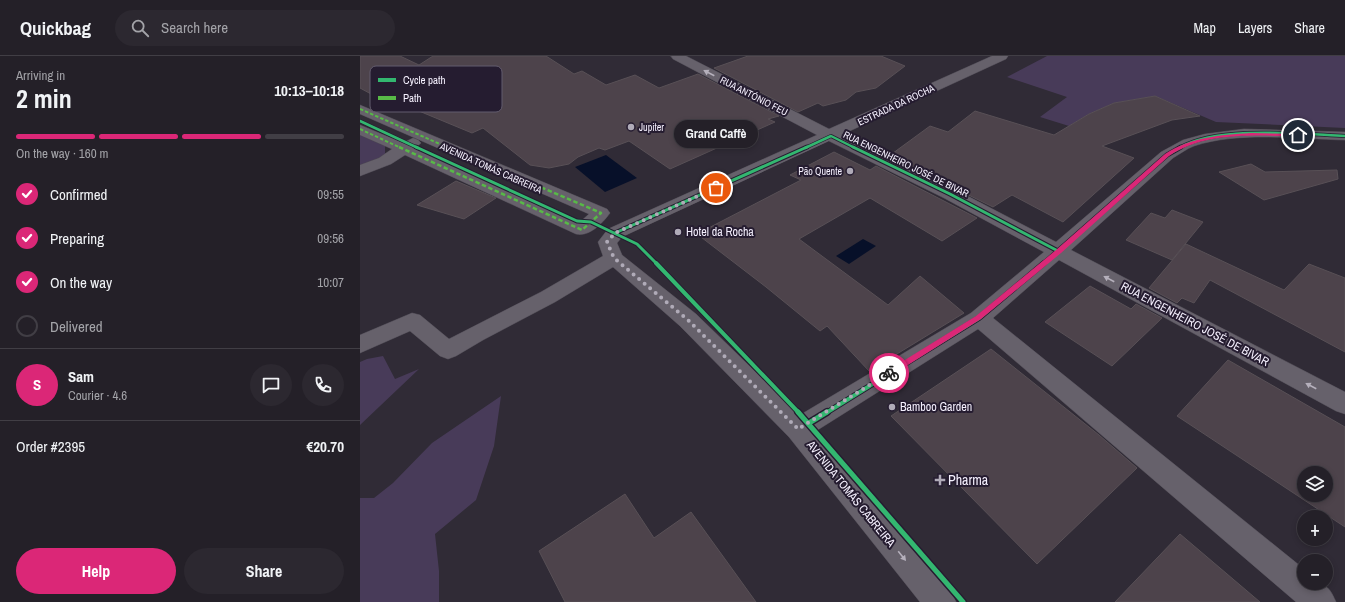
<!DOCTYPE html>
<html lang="en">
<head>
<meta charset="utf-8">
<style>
	:root { --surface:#242028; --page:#2c2830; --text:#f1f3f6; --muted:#a3a3a8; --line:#413e45; --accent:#db2777 }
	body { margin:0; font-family:"Archivo Narrow",sans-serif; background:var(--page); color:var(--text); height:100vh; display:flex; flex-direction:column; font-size:15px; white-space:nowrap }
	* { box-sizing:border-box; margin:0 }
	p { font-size:13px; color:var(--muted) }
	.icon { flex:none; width:22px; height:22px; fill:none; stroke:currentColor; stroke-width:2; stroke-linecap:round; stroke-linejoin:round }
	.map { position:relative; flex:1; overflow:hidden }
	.side { display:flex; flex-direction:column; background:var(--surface); width:360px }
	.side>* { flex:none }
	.buttons { position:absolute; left:937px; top:410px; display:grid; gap:8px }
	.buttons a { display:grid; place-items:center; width:36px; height:36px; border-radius:50%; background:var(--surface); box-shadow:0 2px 6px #0003,0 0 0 1px var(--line); font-size:20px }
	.pin { position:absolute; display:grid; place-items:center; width:34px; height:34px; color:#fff; margin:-17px; border:2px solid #fff; border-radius:50%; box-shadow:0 1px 4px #0007 }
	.courier { position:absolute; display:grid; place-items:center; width:40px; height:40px; margin:-20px; border:3px solid #db2777; border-radius:50%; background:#fff; color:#222; box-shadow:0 1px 5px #0007 }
	.bubble { position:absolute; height:28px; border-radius:14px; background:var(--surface); box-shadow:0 2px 6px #0003,0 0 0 1px var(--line); font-size:13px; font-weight:700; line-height:28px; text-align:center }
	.head em { font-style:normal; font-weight:700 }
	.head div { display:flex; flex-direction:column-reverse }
	.head { display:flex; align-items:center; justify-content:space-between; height:68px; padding:0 16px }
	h1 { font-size:26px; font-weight:700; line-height:30px }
	.bar { display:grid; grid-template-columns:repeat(4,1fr); gap:6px 4px; align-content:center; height:48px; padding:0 16px }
	.bar i { height:5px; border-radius:3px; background:var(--line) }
	.bar .on { background:var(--accent) }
	.bar p { grid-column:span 4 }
	.line { display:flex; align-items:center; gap:10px; padding:0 16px; border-top:1px solid var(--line) }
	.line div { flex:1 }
	.round { display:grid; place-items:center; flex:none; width:42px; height:42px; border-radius:21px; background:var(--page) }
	ol { padding:0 16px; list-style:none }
	li { display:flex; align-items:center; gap:12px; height:44px }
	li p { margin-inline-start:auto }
	li .icon { padding:4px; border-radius:50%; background:var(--accent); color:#fff; stroke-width:4 }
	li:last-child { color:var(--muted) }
	li i { width:22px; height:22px; border:2px solid var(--line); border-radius:50% }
	.button { display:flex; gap:8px; margin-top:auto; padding:8px 16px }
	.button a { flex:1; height:46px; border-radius:24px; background:var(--accent); color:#fff; font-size:16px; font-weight:700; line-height:46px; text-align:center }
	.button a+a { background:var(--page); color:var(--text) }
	header { display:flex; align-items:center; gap:24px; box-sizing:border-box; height:56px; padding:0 20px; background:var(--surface); border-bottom:1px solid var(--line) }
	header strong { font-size:19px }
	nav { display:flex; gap:22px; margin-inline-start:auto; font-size:14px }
	.search { width:280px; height:36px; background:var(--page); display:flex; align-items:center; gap:10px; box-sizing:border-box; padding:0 14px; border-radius:22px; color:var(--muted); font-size:15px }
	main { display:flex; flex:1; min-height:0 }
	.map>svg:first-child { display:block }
	.green { fill:#483b59 }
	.water { fill:#071029 }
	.building { fill:#4d434b; stroke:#585056; fill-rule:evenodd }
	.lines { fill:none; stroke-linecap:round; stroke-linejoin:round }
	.minor-casing { stroke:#4c4852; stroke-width:1 }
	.minor { fill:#66616b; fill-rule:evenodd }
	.quiet-far1 { stroke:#58b947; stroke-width:2; stroke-dasharray:3.5 2; stroke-linecap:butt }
	.quiet { stroke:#58b947; stroke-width:2.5; stroke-dasharray:4.5 2.5; stroke-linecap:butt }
	.cycleway-far3-casing { stroke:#251c30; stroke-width:4 }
	.cycleway-far2-casing { stroke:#251c30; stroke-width:5 }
	.cycleway-far1-casing { stroke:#251c30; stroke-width:6 }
	.cycleway-casing { stroke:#251c30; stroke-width:8 }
	.cycleway-far3 { stroke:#33b770; stroke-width:2.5 }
	.cycleway-far2 { stroke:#33b770; stroke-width:3 }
	.cycleway-far1 { stroke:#33b770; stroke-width:4 }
	.cycleway { stroke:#33b770; stroke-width:5 }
	.oneway { fill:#b5b0bc }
	.route { fill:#db2777 }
	.done { stroke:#b0abb8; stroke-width:4; stroke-dasharray:0 7.2 }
	.poi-dot { fill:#b0abb8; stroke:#251c30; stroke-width:1.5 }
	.labels { text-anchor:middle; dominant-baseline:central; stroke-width:4; stroke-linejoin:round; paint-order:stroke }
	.far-street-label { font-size:10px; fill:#f5f0fe; stroke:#251c30 }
	.far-poi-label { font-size:10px; fill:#f5f0fe; stroke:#251c30; text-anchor:start }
	.poi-label { font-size:12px; fill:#f5f0fe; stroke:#251c30; text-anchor:start }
	.street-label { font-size:12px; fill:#f5f0fe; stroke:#251c30 }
	.near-poi-label { font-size:14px; fill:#f5f0fe; stroke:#251c30; text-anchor:start }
	.key { fill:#251c30; stroke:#635c6e; stroke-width:1 }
	.key-label { font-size:11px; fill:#f5f0fe }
</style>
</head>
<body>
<header>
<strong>Quickbag</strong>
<div class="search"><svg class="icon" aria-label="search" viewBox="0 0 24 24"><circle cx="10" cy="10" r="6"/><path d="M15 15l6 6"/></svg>Search here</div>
<nav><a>Map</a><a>Layers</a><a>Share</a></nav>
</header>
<main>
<section class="side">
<div class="head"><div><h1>2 min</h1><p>Arriving in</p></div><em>10:13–10:18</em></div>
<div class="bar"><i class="on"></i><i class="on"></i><i class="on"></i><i></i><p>On the way · 160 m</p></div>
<ol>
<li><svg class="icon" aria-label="check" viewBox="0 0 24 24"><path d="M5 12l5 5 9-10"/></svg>Confirmed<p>09:55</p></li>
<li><svg class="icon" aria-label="check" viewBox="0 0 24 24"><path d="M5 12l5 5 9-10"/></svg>Preparing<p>09:56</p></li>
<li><svg class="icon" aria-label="check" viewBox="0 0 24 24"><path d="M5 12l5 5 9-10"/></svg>On the way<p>10:07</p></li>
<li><i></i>Delivered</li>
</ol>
<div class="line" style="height:72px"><b class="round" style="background:var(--accent);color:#fff">S</b><div><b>Sam</b><p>Courier · 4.6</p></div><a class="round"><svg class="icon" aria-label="chat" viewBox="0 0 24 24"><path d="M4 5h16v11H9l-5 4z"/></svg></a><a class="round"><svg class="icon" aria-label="phone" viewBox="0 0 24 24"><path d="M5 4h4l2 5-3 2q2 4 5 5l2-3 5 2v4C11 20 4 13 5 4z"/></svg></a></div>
<div class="line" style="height:52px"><div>Order #2395</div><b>€20.70</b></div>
<div class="button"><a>Help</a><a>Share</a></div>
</section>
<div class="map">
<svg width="985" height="546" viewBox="0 0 985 546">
	<rect width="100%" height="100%" fill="#302b36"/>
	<g class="green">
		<polygon points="687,0 985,0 985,72 856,66 795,40 754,47 729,58 709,70 680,61 707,41 647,21"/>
		<polygon points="0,73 25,84 25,105 0,115"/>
		<polygon points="23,300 35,323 59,313 0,369 0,306 7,303"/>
		<polygon points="141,340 134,390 116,444 75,478 79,515 79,546 0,546 0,442 14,442 33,427 72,387"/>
	</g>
	<g class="water">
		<polygon points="246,99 277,122 245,136 215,111"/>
		<polygon points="503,183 516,190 489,208 476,200"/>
	</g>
	<g class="building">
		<polygon points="0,0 40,0 59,9 73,0 186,0 214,18 222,15 246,29 275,19 299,32 338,18 419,60 408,63 415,66 310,113 269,85 245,94 239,92 218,101 209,108 189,112 170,109 123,72 112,77 30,43 24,45 0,32"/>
		<polygon points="388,0 521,0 545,10 516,32 496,36 486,44 463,50 458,47 438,56 354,12"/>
		<polygon points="795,40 840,60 812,64 742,90 774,102 703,166 652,139 633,151 529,100 570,70 588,76 615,55 694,79 729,58 754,47"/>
		<polygon points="474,96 510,114 516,110 617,162 582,185 510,142 439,183 528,249 560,220 604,257 509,315 467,270 460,275 406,231 337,178 441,124 430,119"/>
		<polygon points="891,108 905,116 977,114 978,123 904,144 859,116"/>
		<polygon points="96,125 136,142 104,163 57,149"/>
		<polygon points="812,154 843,166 812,204 766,184 791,157 805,162"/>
		<polygon points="826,188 924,234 949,208 985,222 985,296 850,224 834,247 822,242 817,247 789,232"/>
		<polygon points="730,230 771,253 776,248 802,262 752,310 685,266"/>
		<polygon points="631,293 739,379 777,412 677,508 531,360"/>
		<path d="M868,304L985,371V471L817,360ZM944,417H966V439H944Z"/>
		<polygon points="265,438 294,482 331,456 396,546 205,546 179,495"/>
		<polygon points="820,478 900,546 755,546"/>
	</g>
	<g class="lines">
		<defs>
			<g id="minor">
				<path d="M311,0H326L469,73L632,0H648L646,3L481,79L596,134L696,186L801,96L823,84L845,78L884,73L985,76V84C938,83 879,75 834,90C826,93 820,98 813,102L711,194L985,336V358L976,355L699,204L633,262L944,513V527C963,527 968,527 976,546H936L618,273L456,375L591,535L596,546H560L429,381L320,270L253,211L195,246L123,284L96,300L88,303L80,300L50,275L0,297V279L52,257L60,259L89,283L181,236L243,200L238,186L248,173L457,79L313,3ZM469,85L584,142L684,196L611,257L440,359L336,258L262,199L257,187L262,181Z"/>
				<path d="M0,49L247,153L250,157C242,168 229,181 216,178L45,99L31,108L0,120V109L19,102L32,93L0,79V69L43,87L53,82L58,84L61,87L55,92L220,166L229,158L0,58Z"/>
			</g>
		</defs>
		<use href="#minor" class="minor-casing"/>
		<use href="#minor" class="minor"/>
		<g class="quiet-far1">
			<polyline points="0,53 89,92"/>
			<polyline points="0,73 41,92"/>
		</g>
		<polyline class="quiet" points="39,91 222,174 241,157 87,91"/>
		<defs>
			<g id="cycleway-far3">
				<polyline points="0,65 58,92"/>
				<polyline points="445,92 471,80 495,92"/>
				<path d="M819,92C858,69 940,78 985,80"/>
			</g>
			<g id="cycleway-far2">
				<polyline points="56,91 217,165 231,166 277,188 297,208"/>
				<polyline points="493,91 590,138 698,195"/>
				<polyline points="255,177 447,91"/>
				<polyline points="683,208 807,99 821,91"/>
			</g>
			<g id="cycleway-far1">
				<polyline points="296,207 439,357"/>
				<polyline points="466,357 619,262 684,207"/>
			</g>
			<g id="cycleway">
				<polyline points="438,356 603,546"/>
				<polyline points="449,367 467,356"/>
			</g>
		</defs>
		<use href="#cycleway-far3" class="cycleway-far3-casing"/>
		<use href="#cycleway-far2" class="cycleway-far2-casing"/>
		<use href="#cycleway-far1" class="cycleway-far1-casing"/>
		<use href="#cycleway" class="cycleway-casing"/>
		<use href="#cycleway-far3" class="cycleway-far3"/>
		<use href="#cycleway-far2" class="cycleway-far2"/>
		<use href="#cycleway-far1" class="cycleway-far1"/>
		<use href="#cycleway" class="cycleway"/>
	</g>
	<defs><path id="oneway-solid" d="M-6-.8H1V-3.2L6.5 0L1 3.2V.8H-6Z"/></defs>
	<g class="oneway">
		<use href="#oneway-solid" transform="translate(349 17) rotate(-153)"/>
		<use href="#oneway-solid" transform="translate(749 223) rotate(-152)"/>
		<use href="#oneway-solid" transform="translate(951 330) rotate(-152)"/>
		<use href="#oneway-solid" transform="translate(542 500) rotate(51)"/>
	</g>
	<path class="route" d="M891,77L938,78L940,79L938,80C895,80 846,75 809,100L701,197L621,263L532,319H527V315L616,260L696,194L805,98C831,81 860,79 891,77Z"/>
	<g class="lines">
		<polyline class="done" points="356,132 255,177 247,186 254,202 328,264 438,373 529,317"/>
	</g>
	<g class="poi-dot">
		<circle cx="271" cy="71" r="4"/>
		<circle cx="490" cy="115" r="4"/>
		<circle cx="318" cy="176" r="4"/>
		<circle cx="532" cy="351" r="4"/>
		<path d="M578 418h4v4h4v4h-4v4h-4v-4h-4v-4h4z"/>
	</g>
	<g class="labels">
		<g class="far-street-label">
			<text transform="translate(394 40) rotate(27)">RUA ANTÓNIO FEU</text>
			<text transform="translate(536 49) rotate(-25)">ESTRADA DA ROCHA</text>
			<text transform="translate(546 108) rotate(26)">RUA ENGENHEIRO JOSÉ DE BIVAR</text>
			<text transform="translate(131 112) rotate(24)">AVENIDA TOMÁS CABREIRA</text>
		</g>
		<g class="far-poi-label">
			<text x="279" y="71">Jupiter</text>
			<text x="482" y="115" text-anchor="end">Pão Quente</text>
		</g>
		<g class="poi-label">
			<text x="326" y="176">Hotel da Rocha</text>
			<text x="540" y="351">Bamboo Garden</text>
		</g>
		<g class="street-label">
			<text transform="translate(835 268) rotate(28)">RUA ENGENHEIRO JOSÉ DE BIVAR</text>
			<text transform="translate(491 438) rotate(51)">AVENIDA TOMÁS CABREIRA</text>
		</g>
		<g class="near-poi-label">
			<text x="588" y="424">Pharma</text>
		</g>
	</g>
	<rect x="10" y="10" width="132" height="46" rx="6" class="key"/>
	<rect x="18" y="22" width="18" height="4" fill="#33b770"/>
	<rect x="18" y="40" width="18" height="4" fill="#58b947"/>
	<g class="key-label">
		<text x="43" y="28">Cycle path</text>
		<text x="43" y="46">Path</text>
	</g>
</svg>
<div class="buttons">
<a><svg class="icon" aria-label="layers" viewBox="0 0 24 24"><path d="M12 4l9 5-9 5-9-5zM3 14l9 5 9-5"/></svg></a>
<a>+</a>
<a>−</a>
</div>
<div class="pin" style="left:356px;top:132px;background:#ea580c"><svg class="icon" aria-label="bag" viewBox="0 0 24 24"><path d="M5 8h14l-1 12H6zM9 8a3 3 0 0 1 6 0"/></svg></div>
<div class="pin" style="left:938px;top:79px;background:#1f2937"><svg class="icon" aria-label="home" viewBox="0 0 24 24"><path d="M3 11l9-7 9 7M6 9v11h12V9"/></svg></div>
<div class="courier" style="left:529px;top:317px"><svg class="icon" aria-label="bike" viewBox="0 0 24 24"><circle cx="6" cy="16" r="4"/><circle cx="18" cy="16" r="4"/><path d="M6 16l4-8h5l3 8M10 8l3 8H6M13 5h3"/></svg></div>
<div class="bubble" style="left:314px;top:64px;width:84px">Grand Caffè</div>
</div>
</main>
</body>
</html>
